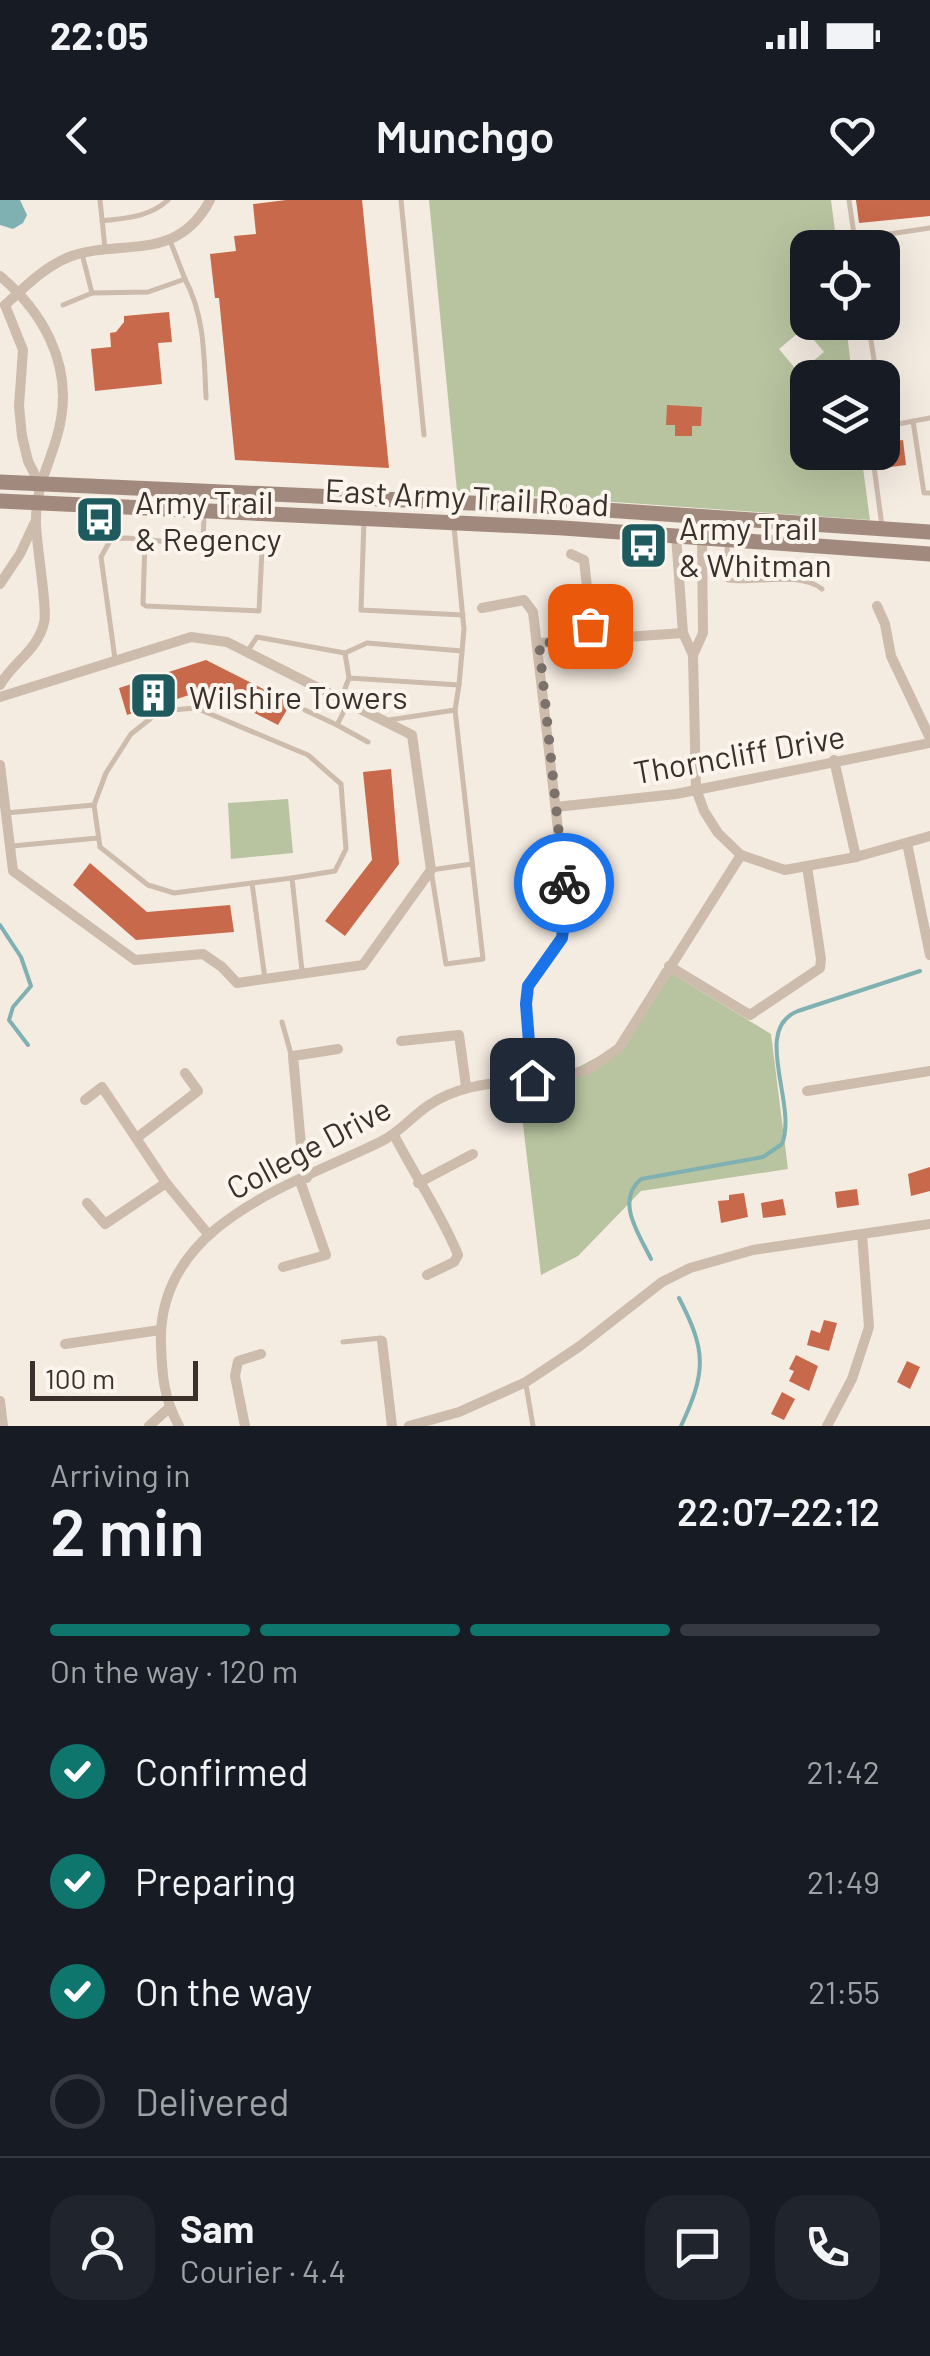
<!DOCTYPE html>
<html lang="en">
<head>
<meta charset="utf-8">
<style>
	:root { --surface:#171b24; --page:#20242c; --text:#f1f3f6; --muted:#9ea1a6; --line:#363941; --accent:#0f766e }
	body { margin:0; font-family:Barlow,sans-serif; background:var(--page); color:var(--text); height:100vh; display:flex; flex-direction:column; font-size:38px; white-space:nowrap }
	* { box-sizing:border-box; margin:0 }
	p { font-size:32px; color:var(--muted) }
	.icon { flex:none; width:55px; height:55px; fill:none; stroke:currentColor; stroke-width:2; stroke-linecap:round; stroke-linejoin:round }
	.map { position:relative; height:1226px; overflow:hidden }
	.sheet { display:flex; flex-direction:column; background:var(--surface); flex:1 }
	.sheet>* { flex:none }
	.fabs { position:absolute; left:790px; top:30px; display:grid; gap:20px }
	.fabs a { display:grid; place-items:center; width:110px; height:110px; border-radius:20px; background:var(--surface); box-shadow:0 10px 40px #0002; font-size:50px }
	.scale { position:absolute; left:30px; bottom:25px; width:168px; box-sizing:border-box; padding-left:10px; border:5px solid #3b302b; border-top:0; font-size:28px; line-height:35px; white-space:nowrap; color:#3b302b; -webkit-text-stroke:8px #fbf5ee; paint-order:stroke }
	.pin { position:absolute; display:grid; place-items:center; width:85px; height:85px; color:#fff; margin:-42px; border-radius:20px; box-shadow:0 5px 15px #0006 }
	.courier { position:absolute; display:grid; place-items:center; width:100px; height:100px; margin:-50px; border:8px solid #1a73e8; border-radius:50%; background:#fff; color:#222; box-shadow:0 2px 12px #0007 }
	.headline em { font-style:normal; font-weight:600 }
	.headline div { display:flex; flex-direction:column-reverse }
	.headline { display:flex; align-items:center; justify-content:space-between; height:170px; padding:0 50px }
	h1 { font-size:65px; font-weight:600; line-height:75px }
	.bar { display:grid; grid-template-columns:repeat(4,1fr); gap:15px 10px; align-content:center; height:120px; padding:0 50px }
	.bar i { height:12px; border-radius:8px; background:var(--line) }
	.bar .active { background:var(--accent) }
	.bar p { grid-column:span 4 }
	.line { display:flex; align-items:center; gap:25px; padding:0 50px; border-top:2px solid var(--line) }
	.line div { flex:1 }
	.round { display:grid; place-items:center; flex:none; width:105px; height:105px; border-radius:30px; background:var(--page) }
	ol { padding:0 50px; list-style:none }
	li { display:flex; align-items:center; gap:30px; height:110px }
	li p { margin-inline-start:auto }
	li .icon { padding:10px; border-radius:50%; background:var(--accent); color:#fff; stroke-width:4 }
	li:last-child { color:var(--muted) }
	li i { width:55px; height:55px; border:5px solid var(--line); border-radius:50% }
	.status { display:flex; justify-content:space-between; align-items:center; height:70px; padding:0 50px; background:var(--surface); direction:ltr }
	.status svg { height:28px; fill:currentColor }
	header { display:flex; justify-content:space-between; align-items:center; height:130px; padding:0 50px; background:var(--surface); font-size:45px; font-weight:600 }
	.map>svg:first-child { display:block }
	.green { fill:#b8c4a0; fill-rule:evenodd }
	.water { fill:#7fb0b2 }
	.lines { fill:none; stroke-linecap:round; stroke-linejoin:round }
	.stream { stroke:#7fb0b2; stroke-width:4 }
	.building { fill:#c8694b }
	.service { stroke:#cdbbac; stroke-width:5 }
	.minor { stroke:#cdbbac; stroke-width:10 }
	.secondary { stroke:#a18a7d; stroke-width:15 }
	.done { stroke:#7c716b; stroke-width:10; stroke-dasharray:0 18 }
	.route { stroke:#1a73e8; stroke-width:12 }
	.labels { text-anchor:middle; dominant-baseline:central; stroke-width:8; stroke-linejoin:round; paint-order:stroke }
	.street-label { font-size:32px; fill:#3b302b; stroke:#fbf5ee }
	.poi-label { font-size:32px; fill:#3b302b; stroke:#fbf5ee; text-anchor:start }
</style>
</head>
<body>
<div class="status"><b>22:05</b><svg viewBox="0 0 49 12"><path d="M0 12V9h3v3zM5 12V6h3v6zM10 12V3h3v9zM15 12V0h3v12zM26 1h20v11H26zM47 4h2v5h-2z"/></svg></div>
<header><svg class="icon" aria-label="back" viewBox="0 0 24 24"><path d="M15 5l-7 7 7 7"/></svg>Munchgo<svg class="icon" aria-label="heart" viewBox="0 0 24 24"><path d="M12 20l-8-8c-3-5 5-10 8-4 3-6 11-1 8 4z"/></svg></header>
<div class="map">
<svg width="930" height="1226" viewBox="0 0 930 1226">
	<rect width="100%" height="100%" fill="#f4ebe1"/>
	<g class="green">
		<path d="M429,0H831L837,47L808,48V122L846,123L852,177L808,178V252L861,253L870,320L457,291ZM804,128L824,152L799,173L779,149Z"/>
		<polygon points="288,599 293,653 231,659 228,603"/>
		<polygon points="663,768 771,834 788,969 641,991 578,1056 541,1075 517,874 573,870 616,847"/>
	</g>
	<polygon class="water" points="0,0 20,0 27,15 23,23 13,29 0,25"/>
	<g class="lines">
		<g class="stream">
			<polyline points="0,725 21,757 31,786 13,807 9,820 28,845"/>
			<path d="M651,1059C639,1034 615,1001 641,979L763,957L782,944C798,904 751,829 798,811L920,771"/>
			<path d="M679,1098C707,1152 706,1172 681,1226"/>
		</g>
	</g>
	<g class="building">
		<polygon points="286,0 362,0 389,268 235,260 219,98 215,98 210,54 236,51 234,36 256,34 253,4"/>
		<polygon points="856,0 930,0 930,16 859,23"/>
		<polygon points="169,112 172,142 158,143 162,184 95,191 91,149 111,147 110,133 116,132 124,122 124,116"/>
		<polygon points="667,205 702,207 701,226 692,226 692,236 675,236 675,225 666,225"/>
		<polygon points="903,240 906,265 891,267 888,242"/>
		<polygon points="206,460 291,503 278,525 208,489 127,515 119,488"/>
		<polygon points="391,569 399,664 345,736 325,721 372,660 363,572"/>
		<polygon points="90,663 147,712 230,705 234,732 136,740 73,685"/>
		<polygon points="930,967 930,991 911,996 908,974"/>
		<polygon points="857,989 859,1005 837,1008 835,992"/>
		<polygon points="744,993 748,1017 721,1023 718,1001 729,1000 729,995"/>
		<polygon points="783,999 786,1015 763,1018 761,1003"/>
		<polygon points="824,1120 837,1123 829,1151 807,1145 811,1130 820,1133"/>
		<polygon points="796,1155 818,1166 809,1191 789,1181 794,1171 789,1169"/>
		<polygon points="907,1161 920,1167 910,1189 897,1182"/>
		<polygon points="782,1192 795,1199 784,1220 771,1214"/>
	</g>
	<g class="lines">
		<g class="service">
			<polyline points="100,0 105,48"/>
			<polyline points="401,0 424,235"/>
			<polyline points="849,0 856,48"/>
			<path d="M102,21C126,18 150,17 168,0"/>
			<polyline points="855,39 930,28"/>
			<polyline points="82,54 92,93"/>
			<path d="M185,79C205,117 204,156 206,198"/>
			<polyline points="63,105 92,93 148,92 185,79 169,38"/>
			<polyline points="868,122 877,178"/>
			<polyline points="882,213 885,226"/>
			<polyline points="913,221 924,293 930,293"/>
			<polyline points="882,227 930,218"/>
			<polyline points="872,252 882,326"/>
			<polyline points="364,320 361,410 463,415"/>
			<polyline points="145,340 143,404 146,406 259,411 262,349 203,345"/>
			<path d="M727,345L728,380C756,384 799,371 822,389"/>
			<polyline points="247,452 257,437 345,453"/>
			<polyline points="115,459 101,357 111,339 127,338 203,345 204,312"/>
			<polyline points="349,478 345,453 367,443 462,451"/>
			<polyline points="459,485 455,510 483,759 446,764 431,670 472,664"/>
			<polyline points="341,499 349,478 459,485 464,429 454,327"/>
			<polyline points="347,505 337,525 368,542"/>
			<polyline points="305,510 337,525"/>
			<polyline points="389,520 455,510"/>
			<polyline points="94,605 100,647 148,685 174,693 292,678"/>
			<polyline points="6,613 94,605 106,573 131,534 160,511 196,508 308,555 341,584 346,649 335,671 292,678 302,771"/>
			<polyline points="12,646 98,638"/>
			<polyline points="252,683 265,779"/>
			<polyline points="282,822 291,854"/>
			<polyline points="343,1142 381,1138"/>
			<polyline points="526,1185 533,1226"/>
		</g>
		<g class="minor">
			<path d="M0,76C42,111 71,162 61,219C55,257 35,281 36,323C36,344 48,409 44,423C37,451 13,462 0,485"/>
			<path d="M5,105C25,87 44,67 69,57C119,38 177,64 210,0"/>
			<polyline points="5,105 23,150 19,206 22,236 28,261 39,283"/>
			<polyline points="676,335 683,433 693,455 696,589 704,611 718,633 741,655 785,670 856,657 930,636"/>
			<polyline points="571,354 584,360 593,441"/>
			<polyline points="0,384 20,354 35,322"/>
			<polyline points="877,406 885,424 891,456 930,538"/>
			<polyline points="482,408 524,400 533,412 567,708 562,737 528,786 526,804 532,880 586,871 619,848 741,655"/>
			<polyline points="539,443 683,433"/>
			<polyline points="693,455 703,433 702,337"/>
			<polyline points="0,497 191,437 227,442 412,535 431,670 363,765 237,783 222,767 203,754 135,760 13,671 0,565"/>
			<polyline points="834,560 856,657"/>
			<polyline points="556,607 676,594 930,543"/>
			<polyline points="907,643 930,755"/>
			<polyline points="669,766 750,815 820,768 821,759 807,666"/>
			<polyline points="401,841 459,835 466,886"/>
			<polyline points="807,891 930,871"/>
			<polyline points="85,900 102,887 166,983 208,1034"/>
			<path d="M394,935C415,976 441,1013 458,1055L454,1062L427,1075"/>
			<polyline points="138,937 198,891 185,873"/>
			<polyline points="307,978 303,967 293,856 338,849"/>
			<polyline points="418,983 473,954"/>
			<polyline points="87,1003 105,1024 166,983"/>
			<polyline points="283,1067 326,1055 300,981"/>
			<polyline points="382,1141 392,1226"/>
			<polyline points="65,1144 160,1130"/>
			<polyline points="0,1201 3,1226"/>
			<polyline points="149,1226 169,1208"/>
			<path d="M179,1226C164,1199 162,1176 161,1145C156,1024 292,985 380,942C399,933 411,917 429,905C456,887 484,884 516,881"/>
			<polyline points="245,1226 235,1176 238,1161 261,1154"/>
			<polyline points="409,1226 459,1212 526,1182 580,1146 662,1082 690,1068 753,1050 930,1024"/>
			<polyline points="827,1226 852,1179 869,1127 862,1034"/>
		</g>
		<g class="secondary">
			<polyline points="0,282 561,307 930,332"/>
			<polyline points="0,301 563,328 930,354"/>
		</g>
	</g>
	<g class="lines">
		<polyline class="done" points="564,683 539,443 593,440 590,426"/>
		<polyline class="route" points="532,880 526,804 528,786 562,738 566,708 564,683"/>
	</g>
	<defs>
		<symbol id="bus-square" viewBox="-11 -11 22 22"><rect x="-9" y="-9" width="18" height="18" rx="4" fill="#1f5a5e" stroke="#fbf5ee"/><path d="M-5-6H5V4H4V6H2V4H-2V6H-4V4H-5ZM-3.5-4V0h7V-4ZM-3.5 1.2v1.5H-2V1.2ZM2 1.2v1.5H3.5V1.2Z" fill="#fff"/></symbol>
		<symbol id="building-square" viewBox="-11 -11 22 22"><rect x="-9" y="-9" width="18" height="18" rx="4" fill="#1f5a5e" stroke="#fbf5ee"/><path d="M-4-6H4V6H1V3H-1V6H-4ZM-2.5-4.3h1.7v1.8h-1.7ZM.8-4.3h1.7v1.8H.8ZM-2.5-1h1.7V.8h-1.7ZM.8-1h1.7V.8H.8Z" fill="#fff"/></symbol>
	</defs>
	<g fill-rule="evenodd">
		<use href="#bus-square" x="72" y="292" width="55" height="55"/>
		<use href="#bus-square" x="616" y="318" width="55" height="55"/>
		<use href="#building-square" x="126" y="468" width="55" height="55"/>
	</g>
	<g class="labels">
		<g class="street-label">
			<text transform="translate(467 296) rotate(3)">East Army Trail Road</text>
			<text transform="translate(739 553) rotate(-10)">Thorncliff Drive</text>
			<text transform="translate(308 947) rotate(-28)">College Drive</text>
		</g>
		<g class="poi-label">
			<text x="135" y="301">Army Trail<tspan x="135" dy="37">&amp; Regency</tspan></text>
			<text x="679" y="327">Army Trail<tspan x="679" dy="37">&amp; Whitman</tspan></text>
			<text x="189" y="496">Wilshire Towers</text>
		</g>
	</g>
</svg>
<div class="fabs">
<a><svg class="icon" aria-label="locate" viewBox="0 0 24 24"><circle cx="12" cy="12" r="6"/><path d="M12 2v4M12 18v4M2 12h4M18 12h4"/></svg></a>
<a><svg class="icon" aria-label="layers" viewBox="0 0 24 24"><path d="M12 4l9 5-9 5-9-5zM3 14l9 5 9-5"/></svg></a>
</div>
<div class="scale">100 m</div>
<div class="pin" style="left:590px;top:426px;background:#ea580c"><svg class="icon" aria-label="bag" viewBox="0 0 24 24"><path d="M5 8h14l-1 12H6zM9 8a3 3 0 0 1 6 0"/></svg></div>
<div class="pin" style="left:532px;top:880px;background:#1f2937"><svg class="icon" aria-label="home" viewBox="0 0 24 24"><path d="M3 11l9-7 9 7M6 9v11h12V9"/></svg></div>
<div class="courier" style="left:564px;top:683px"><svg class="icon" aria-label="bike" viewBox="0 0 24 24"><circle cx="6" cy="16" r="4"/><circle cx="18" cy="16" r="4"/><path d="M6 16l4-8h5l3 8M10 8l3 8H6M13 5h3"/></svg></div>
</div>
<section class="sheet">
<div class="headline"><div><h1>2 min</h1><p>Arriving in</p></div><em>22:07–22:12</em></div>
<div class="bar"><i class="active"></i><i class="active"></i><i class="active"></i><i></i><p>On the way · 120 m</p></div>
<ol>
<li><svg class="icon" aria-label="check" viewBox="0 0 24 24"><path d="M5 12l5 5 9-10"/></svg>Confirmed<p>21:42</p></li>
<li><svg class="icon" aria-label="check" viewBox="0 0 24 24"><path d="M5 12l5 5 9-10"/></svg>Preparing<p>21:49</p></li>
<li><svg class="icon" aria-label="check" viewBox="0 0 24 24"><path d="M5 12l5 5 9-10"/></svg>On the way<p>21:55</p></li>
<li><i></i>Delivered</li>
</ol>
<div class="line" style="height:180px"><a class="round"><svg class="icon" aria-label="person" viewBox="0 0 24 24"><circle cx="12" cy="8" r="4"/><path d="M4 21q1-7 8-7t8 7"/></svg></a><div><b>Sam</b><p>Courier · 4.4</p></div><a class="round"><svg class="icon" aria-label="chat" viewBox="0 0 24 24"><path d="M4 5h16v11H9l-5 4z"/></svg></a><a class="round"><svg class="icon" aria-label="phone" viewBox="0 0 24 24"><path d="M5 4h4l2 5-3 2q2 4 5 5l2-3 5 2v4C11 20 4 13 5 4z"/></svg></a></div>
</section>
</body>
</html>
